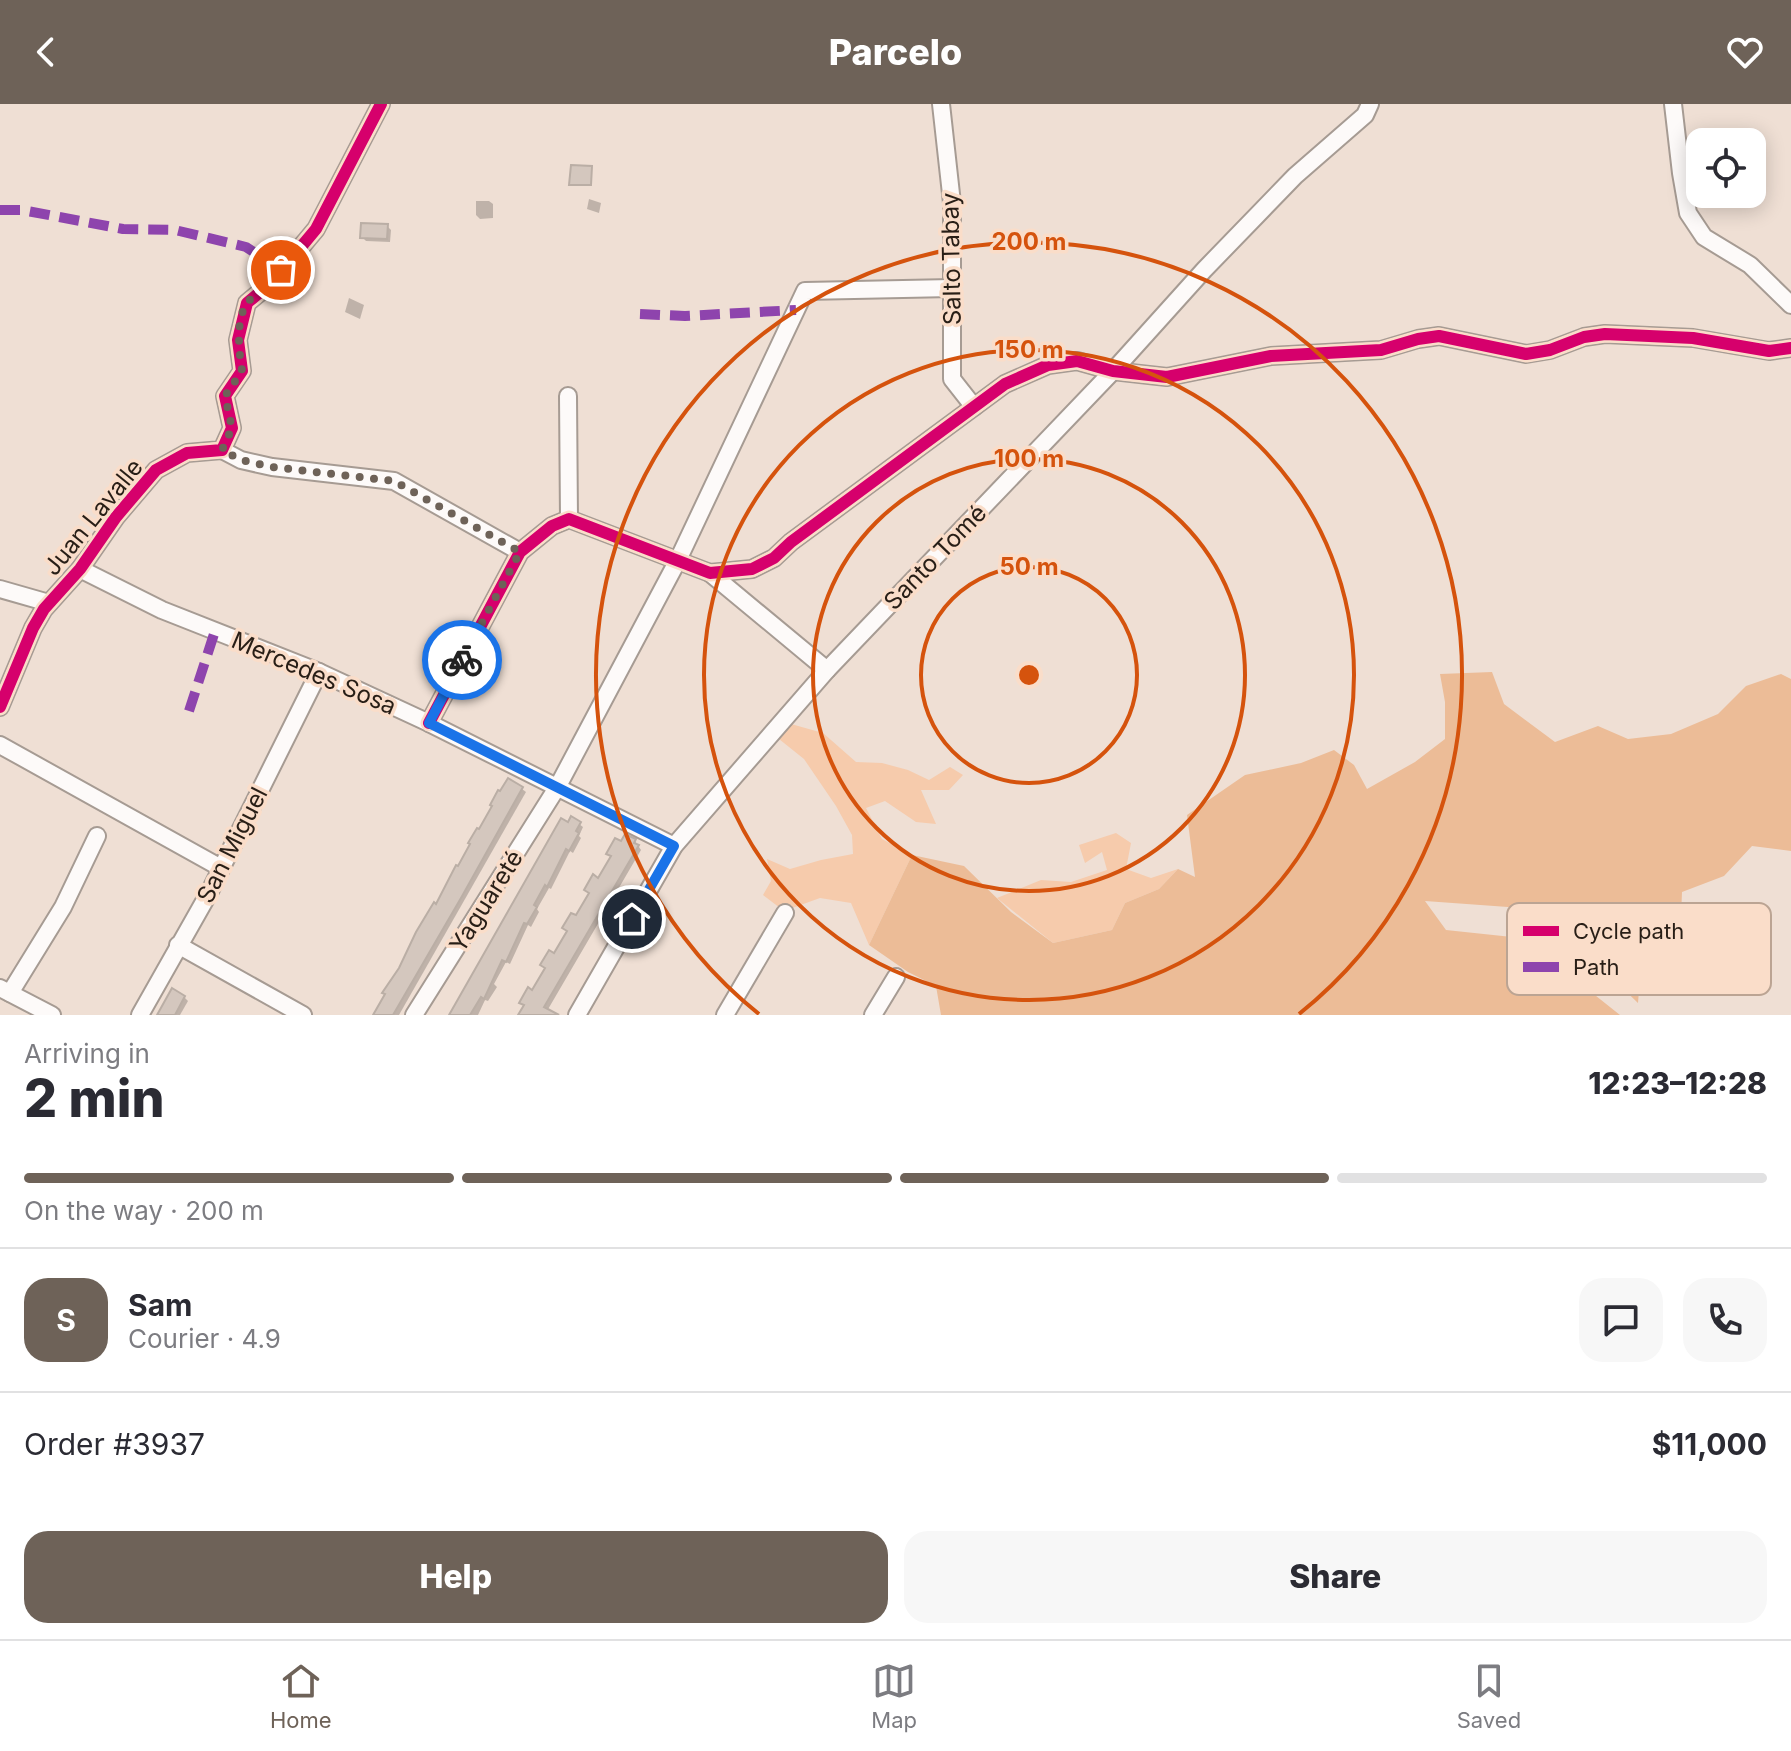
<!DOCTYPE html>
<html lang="en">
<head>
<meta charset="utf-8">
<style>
	:root { --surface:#fff; --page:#f7f7f7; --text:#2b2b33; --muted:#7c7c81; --line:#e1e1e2; --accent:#6e6258 }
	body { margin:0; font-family:Inter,sans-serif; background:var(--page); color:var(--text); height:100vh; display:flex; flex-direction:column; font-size:30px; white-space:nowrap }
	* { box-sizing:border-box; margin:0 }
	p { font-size:26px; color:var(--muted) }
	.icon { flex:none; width:44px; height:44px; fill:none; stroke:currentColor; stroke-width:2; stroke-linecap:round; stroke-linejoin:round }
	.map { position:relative; height:911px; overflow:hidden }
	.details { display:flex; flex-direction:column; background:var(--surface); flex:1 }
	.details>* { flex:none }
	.buttons { position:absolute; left:1686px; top:24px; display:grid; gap:16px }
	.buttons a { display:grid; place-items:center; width:80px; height:80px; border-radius:16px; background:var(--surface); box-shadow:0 4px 20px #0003; font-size:40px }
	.pin { position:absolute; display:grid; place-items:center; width:68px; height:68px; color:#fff; margin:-34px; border:4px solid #fff; border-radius:50%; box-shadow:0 2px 8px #0007 }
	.courier { position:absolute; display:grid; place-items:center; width:80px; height:80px; margin:-40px; border:6px solid #1a73e8; border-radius:50%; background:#fff; color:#222; box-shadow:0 2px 10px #0007 }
	.headline em { font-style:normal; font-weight:800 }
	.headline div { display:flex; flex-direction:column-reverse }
	.headline { display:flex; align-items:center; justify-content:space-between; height:136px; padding:0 24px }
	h1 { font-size:52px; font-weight:800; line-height:60px }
	.bar { display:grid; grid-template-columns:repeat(4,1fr); gap:12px 8px; align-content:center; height:96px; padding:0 24px }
	.bar i { height:10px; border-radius:6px; background:var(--line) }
	.bar .on { background:var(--accent) }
	.bar p { grid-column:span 4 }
	.line { display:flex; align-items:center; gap:20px; padding:0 24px; border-top:2px solid var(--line) }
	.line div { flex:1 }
	.round { display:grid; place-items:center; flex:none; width:84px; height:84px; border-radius:24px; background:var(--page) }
	.cta { display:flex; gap:16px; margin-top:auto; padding:16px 24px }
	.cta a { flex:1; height:92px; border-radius:24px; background:var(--accent); color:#fff; font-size:32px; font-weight:800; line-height:92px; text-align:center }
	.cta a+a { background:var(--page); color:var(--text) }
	header { display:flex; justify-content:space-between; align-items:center; height:104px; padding:0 24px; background:var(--accent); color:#fff; font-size:36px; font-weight:800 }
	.tab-bar { display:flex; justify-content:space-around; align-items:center; height:112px; border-top:2px solid var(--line); background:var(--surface); font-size:22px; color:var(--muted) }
	.tab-bar a { display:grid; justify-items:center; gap:4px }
	.tab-bar .on { color:var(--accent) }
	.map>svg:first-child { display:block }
	.green { fill:#f6cbac }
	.forest { fill:#ecbc97 }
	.shadow { fill:#0003 }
	.building { fill:#d4c7be; stroke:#baaea5; stroke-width:2 }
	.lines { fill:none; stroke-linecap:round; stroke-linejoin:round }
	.minor-casing { stroke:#a69b93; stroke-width:20 }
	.minor { stroke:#fdfaf9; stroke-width:16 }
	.quiet { stroke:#8e44ad; stroke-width:10; stroke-dasharray:20 10; stroke-linecap:butt }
	.cycleway-casing { stroke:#faddc9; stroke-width:17 }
	.cycleway { stroke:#d6006c; stroke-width:12 }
	.done { stroke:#6e6258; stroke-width:8; stroke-dasharray:0 14.4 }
	.route { stroke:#1a73e8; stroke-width:10 }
	.ring { fill:none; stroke:#d5530d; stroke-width:4 }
	.labels { text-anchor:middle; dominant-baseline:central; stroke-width:7; stroke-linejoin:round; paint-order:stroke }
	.street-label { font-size:24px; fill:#281e16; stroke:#faddc9 }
	.key { fill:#faddc9; stroke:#bba493; stroke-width:2 }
	.key-label { font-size:22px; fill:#281e16 }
	.centre { fill:#d5530d; stroke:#faddc9; stroke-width:4 }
	.ring-label { font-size:24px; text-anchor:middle; font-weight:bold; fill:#d5530d; stroke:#faddc9; stroke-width:7; stroke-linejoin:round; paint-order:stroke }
</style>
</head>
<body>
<header><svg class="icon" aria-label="back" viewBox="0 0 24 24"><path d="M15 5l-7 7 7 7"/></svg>Parcelo<svg class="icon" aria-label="heart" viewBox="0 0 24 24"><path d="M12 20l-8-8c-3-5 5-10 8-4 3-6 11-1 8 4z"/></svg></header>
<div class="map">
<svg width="1791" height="911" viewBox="0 0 1791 911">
	<rect width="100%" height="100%" fill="#efdfd4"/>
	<g class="green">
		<polygon points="784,618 823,629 856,658 882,659 908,666 929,676 950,663 963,671 949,686 921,686 936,720 916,718 885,697 866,704 882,735 912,751 869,841 851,799 820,794 784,807 763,791 771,777 767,755 790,765 821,756 853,750 852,731 836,702 804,655 779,635"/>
		<polygon points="1116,729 1131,739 1126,765 1151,774 1178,765 1159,785 1125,799 1112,826 1053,839 997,794 1041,776 1071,778 1107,766 1102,748 1085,759 1079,741"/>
	</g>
	<path class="forest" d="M1492,568L1504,600L1555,638L1598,622L1628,635L1671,630L1718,610L1746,582L1781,570L1791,575V747L1752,742L1724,772L1682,788L1681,813L1706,833C1682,852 1667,873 1639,886L1638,899L1611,873L1598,839L1557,814L1508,803L1425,797L1446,826L1541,836L1581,880L1620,911H941L936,882L908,868L869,841L912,751L964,762L1011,808L1053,839L1112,826L1125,799L1159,785L1178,765L1195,773L1187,711L1245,671L1301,659L1334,646L1354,661L1367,685L1415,658L1445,635V598L1440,570Z"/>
	<g class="shadow">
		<polygon points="589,95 601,99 599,109 587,105"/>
		<polygon points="476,97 489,97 493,100 493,114 480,115 476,111"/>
		<polygon points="387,122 391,126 390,138 366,137 362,133"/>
		<polygon points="349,194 364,201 360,215 345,208"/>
		<polygon points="522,685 526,688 399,911 375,911 494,703"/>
		<polygon points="579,720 583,723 579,732 581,734 573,749 570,747 551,785 549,784 537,805 539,808 531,823 528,821 510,860 506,858 494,880 497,883 488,897 485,896 478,911 451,911 569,721"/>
		<polygon points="626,732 635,737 641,746 547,907 552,911 521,911"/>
		<polygon points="184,893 188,897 180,911 159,911"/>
	</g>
	<g class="building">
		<polygon points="571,61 592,62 591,81 569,81"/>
		<polygon points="361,119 388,120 387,135 360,134"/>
		<polygon points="508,674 523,683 461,794 393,911 373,911 385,890 382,889 399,864 416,828 434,798 436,800 456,761 458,762 470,740 468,739 477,724 479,725 492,702 490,701 498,686 500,687"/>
		<polygon points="571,712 581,718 576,727 579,729 569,747 566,745 547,783 545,781 534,801 537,803 527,820 524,819 506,858 502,856 484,895 481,893 470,911 449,911 561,714 568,718"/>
		<polygon points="625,730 636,735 634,739 639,741 544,903 559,911 518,911 524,901 519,899 528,883 532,886 545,864 540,861 549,846 554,849 567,827 562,824 571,809 576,811 589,789 584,786 593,770 598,774 611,752 606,750 615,734 621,737"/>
		<polygon points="172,884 185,892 175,911 157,911"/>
	</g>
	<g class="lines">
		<defs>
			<g id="minor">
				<polyline points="941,0 952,99 952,275 974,303"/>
				<polyline points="1673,0 1681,69 1688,109 1704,133 1750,161 1791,201"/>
				<polyline points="568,292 569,415"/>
				<polyline points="222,346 241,356 272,363 394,377 520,448"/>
				<polyline points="80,465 162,506 319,568 429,619 674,742"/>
				<polyline points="710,469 827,566"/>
				<polyline points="0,485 49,499"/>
				<polyline points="0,603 33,524 44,505 80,465 116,413 156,366 187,349 222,346 232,324 225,292 242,267 238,236 247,199 271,179 316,125 381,0"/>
				<polyline points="429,619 520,448 552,422 569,415 710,469 752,465 774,454 791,438 1005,280 1048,261 1077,257 1113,267 1167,273 1271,252 1381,246 1418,235 1439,232 1526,250 1550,246 1584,233 1605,230 1693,234 1769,247 1791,244"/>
				<polyline points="0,641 221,764"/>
				<polyline points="178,841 303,911"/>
				<polyline points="0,884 52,911"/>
				<polyline points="10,889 63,803 97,732"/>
				<polyline points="140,911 209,789 319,568"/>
				<polyline points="414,911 558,682 678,456 805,187 952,184"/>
				<polyline points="577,911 674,742 827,566 1113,267 1204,166 1295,72 1365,11 1370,0"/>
				<polyline points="725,911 785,809"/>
				<polyline points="873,911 896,873"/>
			</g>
		</defs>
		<use href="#minor" class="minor-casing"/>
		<use href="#minor" class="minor"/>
		<g class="quiet">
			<polyline points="0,106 22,106 123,125 175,126 246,143 281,166"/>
			<polyline points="640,210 685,212 796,206"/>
			<polyline points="189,607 215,527"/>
		</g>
		<defs>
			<g id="cycleway">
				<polyline points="0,603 33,524 44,505 80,465 116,413 156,366 187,349 222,346 232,324 225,292 242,267 238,236 247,199 271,179 316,125 381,0"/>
				<polyline points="429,619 520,448 552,422 569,415 710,469 752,465 774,454 791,438 1005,280 1048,261 1077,257 1113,267 1167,273 1271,252 1381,246 1418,235 1439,232 1526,250 1550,246 1584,233 1605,230 1693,234 1769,247 1791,244"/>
			</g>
		</defs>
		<use href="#cycleway" class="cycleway-casing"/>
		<use href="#cycleway" class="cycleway"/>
	</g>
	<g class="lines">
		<path class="done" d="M281,166C271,179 258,186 248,198C235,214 239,247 242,267L225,292L232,324L222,346L241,356L272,363L394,377L520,448L462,556"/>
		<polyline class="route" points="462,556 429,619 674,742 632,815"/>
	</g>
	<g class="ring">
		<circle cx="1029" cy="571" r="108"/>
		<circle cx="1029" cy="571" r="216"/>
		<circle cx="1029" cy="571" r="325"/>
		<path d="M759 910A433 433 0 1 1 1299 910"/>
	</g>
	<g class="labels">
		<g class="street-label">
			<text transform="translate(951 155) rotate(-91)">Salto Tabay</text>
			<text transform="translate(93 413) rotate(-51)">Juan Lavalle</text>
			<text transform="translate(935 453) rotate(-46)">Santo Tomé</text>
			<text transform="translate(314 569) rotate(23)">Mercedes Sosa</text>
			<text transform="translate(232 741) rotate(-63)">San Miguel</text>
			<text transform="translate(486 797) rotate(-58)">Yaguareté</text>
		</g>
	</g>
	<rect x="1507" y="799" width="264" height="92" rx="12" class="key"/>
	<rect x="1523" y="822" width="36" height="10" fill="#d6006c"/>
	<rect x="1523" y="858" width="36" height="10" fill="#8e44ad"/>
	<g class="key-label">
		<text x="1573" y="835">Cycle path</text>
		<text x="1573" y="871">Path</text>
	</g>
	<circle cx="1029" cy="571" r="12" class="centre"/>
	<g class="ring-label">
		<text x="1029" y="146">200 m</text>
		<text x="1029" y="254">150 m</text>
		<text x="1029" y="363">100 m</text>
		<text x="1029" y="471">50 m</text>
	</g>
</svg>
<div class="buttons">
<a><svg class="icon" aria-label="locate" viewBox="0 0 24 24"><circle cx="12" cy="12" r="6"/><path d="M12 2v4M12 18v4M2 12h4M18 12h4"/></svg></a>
</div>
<div class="pin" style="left:281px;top:166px;background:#ea580c"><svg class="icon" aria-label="bag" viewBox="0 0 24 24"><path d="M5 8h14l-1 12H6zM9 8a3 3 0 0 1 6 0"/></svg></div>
<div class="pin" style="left:632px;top:815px;background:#1f2937"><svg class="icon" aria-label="home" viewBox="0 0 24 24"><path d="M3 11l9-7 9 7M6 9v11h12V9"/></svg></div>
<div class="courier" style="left:462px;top:556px"><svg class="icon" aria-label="bike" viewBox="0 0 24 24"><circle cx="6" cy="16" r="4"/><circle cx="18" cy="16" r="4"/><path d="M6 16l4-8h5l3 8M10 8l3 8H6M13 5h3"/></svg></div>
</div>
<section class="details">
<div class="headline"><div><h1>2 min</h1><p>Arriving in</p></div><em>12:23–12:28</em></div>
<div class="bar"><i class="on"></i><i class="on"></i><i class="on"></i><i></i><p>On the way · 200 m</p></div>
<div class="line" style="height:144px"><b class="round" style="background:var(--accent);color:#fff">S</b><div><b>Sam</b><p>Courier · 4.9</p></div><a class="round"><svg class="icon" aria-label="chat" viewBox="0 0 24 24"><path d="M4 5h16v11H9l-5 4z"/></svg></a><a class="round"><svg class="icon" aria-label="phone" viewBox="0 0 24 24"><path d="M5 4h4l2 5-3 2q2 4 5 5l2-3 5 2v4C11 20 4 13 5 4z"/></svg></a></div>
<div class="line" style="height:104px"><div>Order #3937</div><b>$11,000</b></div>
<div class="cta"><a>Help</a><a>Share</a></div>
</section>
<nav class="tab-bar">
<a class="on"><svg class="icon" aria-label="home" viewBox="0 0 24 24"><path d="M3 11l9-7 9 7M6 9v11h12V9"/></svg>Home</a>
<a><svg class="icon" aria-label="map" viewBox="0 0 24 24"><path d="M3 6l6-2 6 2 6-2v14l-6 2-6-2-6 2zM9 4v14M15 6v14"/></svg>Map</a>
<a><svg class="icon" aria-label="saved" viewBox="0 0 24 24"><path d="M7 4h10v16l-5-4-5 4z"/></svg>Saved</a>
</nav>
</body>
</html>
